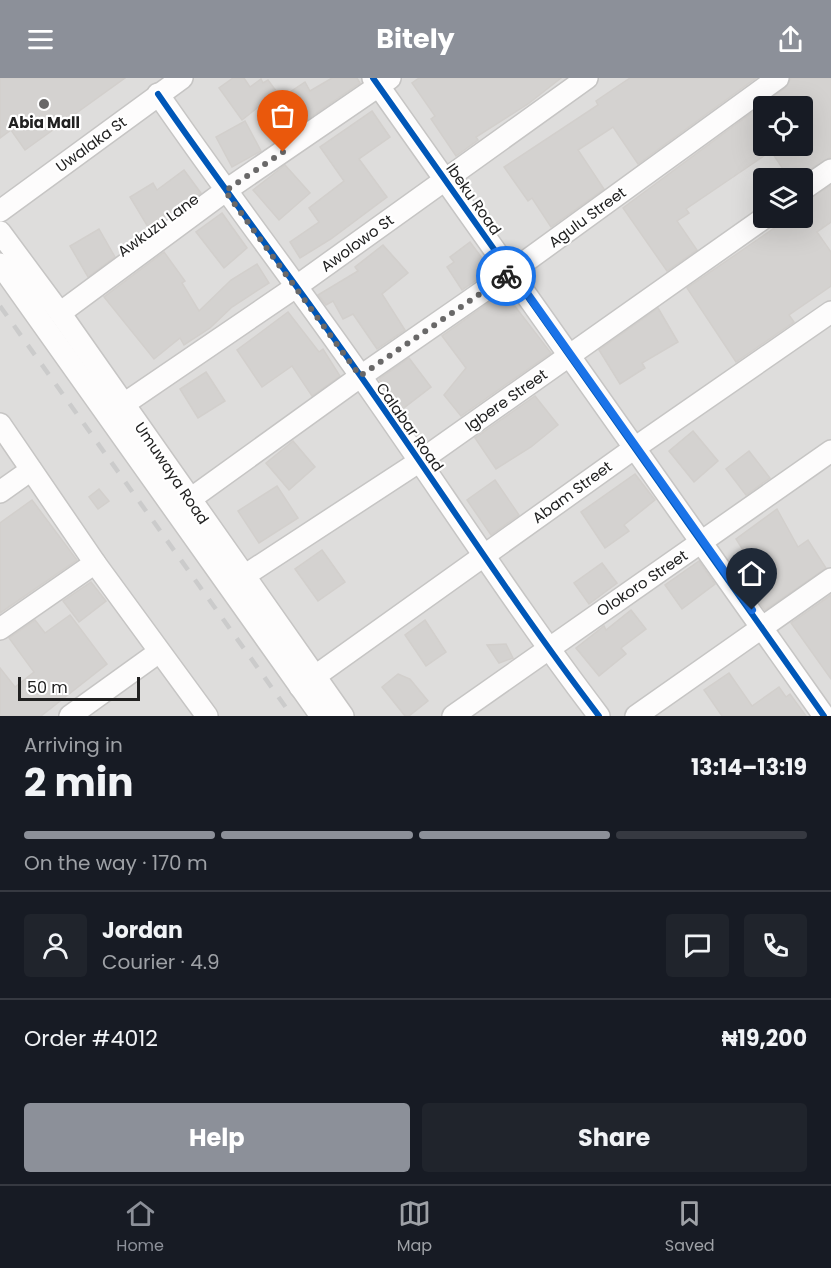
<!DOCTYPE html>
<html lang="en">
<head>
<meta charset="utf-8">
<style>
	:root { --surface:#171b24; --page:#20242c; --text:#f1f3f6; --muted:#9ea1a6; --line:#363941; --accent:#8c9099 }
	body { margin:0; font-family:Poppins,sans-serif; background:var(--page); color:var(--text); height:100vh; display:flex; flex-direction:column; font-size:22px; white-space:nowrap }
	* { box-sizing:border-box; margin:0 }
	p { font-size:20px; color:var(--muted) }
	.icon { flex:none; width:33px; height:33px; fill:none; stroke:currentColor; stroke-width:2; stroke-linecap:round; stroke-linejoin:round }
	.map { position:relative; height:638px; overflow:hidden }
	.panel { display:flex; flex-direction:column; background:var(--surface); flex:1 }
	.panel>* { flex:none }
	.fabs { position:absolute; left:753px; top:18px; display:grid; gap:12px }
	.fabs a { display:grid; place-items:center; width:60px; height:60px; border-radius:6px; background:var(--surface); box-shadow:0 6px 24px #0002; font-size:30px }
	.scale { position:absolute; left:18px; bottom:15px; width:122px; box-sizing:border-box; padding-left:6px; border:3px solid #212121; border-top:0; font-size:16px; line-height:21px; white-space:nowrap; color:#212121; -webkit-text-stroke:4px #fff; paint-order:stroke }
	.pin { position:absolute; display:grid; place-items:center; width:51px; height:51px; color:#fff; margin:-62px -26px; border-radius:50% 50% 50% 0; rotate:-45deg; box-shadow:0 0 6px #0007 }
	.pin .icon { rotate:45deg }
	.courier { position:absolute; display:grid; place-items:center; width:60px; height:60px; margin:-30px; border:4px solid #1a73e8; border-radius:50%; background:#fff; color:#222; box-shadow:0 2px 8px #0007 }
	.overview em { font-style:normal; font-weight:700 }
	.overview div { display:flex; flex-direction:column-reverse }
	.overview { display:flex; align-items:center; justify-content:space-between; height:102px; padding:0 24px }
	h1 { font-size:39px; font-weight:700; line-height:45px }
	.bar { display:grid; grid-template-columns:repeat(4,1fr); gap:9px 6px; align-content:center; height:72px; padding:0 24px }
	.bar i { height:8px; border-radius:4px; background:var(--line) }
	.bar .on { background:var(--accent) }
	.bar p { grid-column:span 4 }
	.line { display:flex; align-items:center; gap:15px; padding:0 24px; border-top:2px solid var(--line) }
	.line div { flex:1 }
	.round { display:grid; place-items:center; flex:none; width:63px; height:63px; border-radius:6px; background:var(--page) }
	.cta { display:flex; gap:12px; margin-top:auto; padding:12px 24px }
	.cta a { flex:1; height:69px; border-radius:6px; background:var(--accent); color:#fff; font-size:24px; font-weight:700; line-height:69px; text-align:center }
	.cta a+a { background:var(--page); color:var(--text) }
	header { display:flex; justify-content:space-between; align-items:center; height:78px; padding:0 24px; background:var(--accent); color:#fff; font-size:27px; font-weight:700 }
	.menu { display:flex; justify-content:space-around; align-items:center; height:84px; border-top:2px solid var(--line); background:var(--surface); font-size:16px; color:var(--muted) }
	.menu a { display:grid; justify-items:center; gap:3px }
	.menu .on { color:var(--accent) }
	.map>svg:first-child { display:block }
	.residential { fill:#dedddc; fill-rule:evenodd }
	.building { fill:#d4d2d0; stroke:#d2cfcc; stroke-width:1.5; fill-rule:evenodd }
	.lines { fill:none; stroke-linecap:round; stroke-linejoin:round }
	.minor-casing { stroke:#c6c5c4; stroke-width:24 }
	.minor { stroke:#fdfcfc; stroke-width:21 }
	.rail { stroke:#cbcbcb; stroke-width:4.5; stroke-dasharray:12 12; stroke-linecap:butt }
	.cycleway-casing { stroke:#fff; stroke-width:10 }
	.cycleway { stroke:#0057b8; stroke-width:6 }
	.done { stroke:#696868; stroke-width:6; stroke-dasharray:0 10.8 }
	.route { stroke:#1a73e8; stroke-width:8 }
	.poi-dot { fill:#696868; stroke:#fff; stroke-width:2 }
	.labels { text-anchor:middle; dominant-baseline:central; stroke-width:4.5; stroke-linejoin:round; paint-order:stroke }
	.poi-label { font-size:15px; font-weight:bold; fill:#212121; stroke:#fff }
	.street-label { font-size:15px; fill:#212121; stroke:#fff }
</style>
</head>
<body>
<header><svg class="icon" aria-label="menu" viewBox="0 0 24 24"><path d="M4 6h16M4 12h16M4 18h16"/></svg>Bitely<svg class="icon" aria-label="share" viewBox="0 0 24 24"><path d="M12 15V3M7 8l5-5 5 5M5 13v7h14v-7"/></svg></header>
<div class="map">
<svg width="831" height="638" viewBox="0 0 831 638">
	<rect width="100%" height="100%" fill="#efedeb"/>
	<path class="residential" d="M0,0H831V638H0ZM764,28H802V68H764ZM764,100H802V140H764Z"/>
	<g class="building">
		<polygon points="0,0 125,0 25,72 11,52 0,60"/>
		<polygon points="233,0 244,0 250,9 261,1 263,5 268,2 277,14 242,42 219,10"/>
		<polygon points="332,0 357,0 360,5 299,47 281,20 305,4 310,13"/>
		<polygon points="419,0 561,0 528,26 476,59 478,62 456,78 431,41 435,38 412,5"/>
		<polygon points="630,0 756,0 638,86 613,49 578,72 604,111 551,149 532,120 528,123 504,89 598,27 596,23"/>
		<path d="M791,0H831V79L796,100H789L771,73L736,97L686,131L689,135L677,143L697,172L667,193L623,130L785,10ZM764,28H802V68H764Z"/>
		<polygon points="372,33 390,59 359,81 387,119 331,161 300,180 290,164 319,144 309,130 344,103 320,69"/>
		<polygon points="245,43 261,73 232,89 216,59"/>
		<polygon points="285,87 310,115 279,142 253,112"/>
		<polygon points="184,92 201,115 148,149 130,119 153,105 157,112"/>
		<polygon points="831,107 831,144 817,154 831,174 831,208 789,237 794,244 736,284 687,210 789,140 810,140 802,125"/>
		<polygon points="222,135 247,170 224,190 196,154"/>
		<polygon points="99,151 115,179 88,199 70,168"/>
		<polygon points="470,164 491,192 462,212 447,189 454,184 450,179"/>
		<polygon points="383,167 408,195 382,216 405,252 377,271 353,236 343,241 333,223 326,227 318,217 358,193 355,189"/>
		<polygon points="164,174 185,203 182,205 199,233 231,202 257,186 269,205 232,229 210,250 184,267 180,260 154,281 104,219"/>
		<polygon points="504,214 551,275 461,338 444,317 466,290 442,258"/>
		<polygon points="658,230 678,264 642,285 645,290 620,306 599,272"/>
		<polygon points="288,234 319,274 323,271 340,298 312,318 292,288 262,309 237,272"/>
		<polygon points="409,280 431,309 400,333 379,301"/>
		<polygon points="206,294 225,323 198,340 180,311"/>
		<polygon points="535,318 558,347 531,369 496,391 475,360"/>
		<polygon points="693,353 718,383 694,404 669,373"/>
		<polygon points="293,363 315,389 289,412 266,385"/>
		<polygon points="749,373 770,400 746,417 726,391"/>
		<polygon points="635,396 655,422 624,447 629,453 605,470 581,434"/>
		<polygon points="495,402 519,437 491,457 467,422"/>
		<polygon points="277,408 298,440 259,465 238,433"/>
		<polygon points="99,411 109,423 98,431 89,419"/>
		<polygon points="32,422 77,482 0,535 0,445"/>
		<polygon points="777,431 798,469 808,462 826,490 765,532 744,503 757,494 736,461"/>
		<polygon points="322,472 345,504 318,523 295,491"/>
		<polygon points="699,483 715,506 682,531 665,507"/>
		<polygon points="602,485 617,505 589,526 574,505"/>
		<polygon points="91,504 106,523 79,544 63,523"/>
		<polygon points="831,517 831,601 791,545"/>
		<polygon points="631,532 646,551 621,570 626,576 599,598 576,570 604,548 606,552"/>
		<polygon points="70,537 107,586 41,638 0,638 0,590 15,609 34,594 9,560 35,542 45,555"/>
		<polygon points="425,542 446,574 426,588 405,557"/>
		<polygon points="506,566 513,580 499,585 487,567"/>
		<polygon points="729,595 752,628 779,609 786,619 790,616 806,638 722,638 704,612"/>
		<polygon points="398,596 410,601 428,623 409,638 405,638 382,609"/>
	</g>
	<g class="lines">
		<defs>
			<g id="minor">
				<polyline points="373,0 824,638"/>
				<path d="M158,16C224,112 295,204 362,300C441,412 515,528 599,638"/>
				<polyline points="802,112 831,92"/>
				<polyline points="0,133 182,0"/>
				<polyline points="0,154 60,235 343,638"/>
				<polyline points="0,186 321,638"/>
				<polyline points="60,235 225,113 390,0"/>
				<polyline points="124,326 297,208 587,0"/>
				<polyline points="0,346 95,485 207,638"/>
				<polyline points="0,414 31,392"/>
				<polyline points="189,422 361,298 511,194 778,0"/>
				<polyline points="244,498 420,383 764,140"/>
				<polyline points="0,551 95,485"/>
				<polyline points="300,609 636,369 831,234"/>
				<polyline points="70,638 159,574"/>
				<polyline points="453,638 831,373"/>
				<polyline points="636,638 831,501"/>
			</g>
		</defs>
		<use href="#minor" class="minor-casing"/>
		<use href="#minor" class="minor"/>
		<polyline class="rail" points="0,228 292,638"/>
		<defs>
			<g id="cycleway">
				<polyline points="373,0 824,638"/>
				<path d="M158,16C224,112 295,204 362,300C441,412 515,528 599,638"/>
			</g>
		</defs>
		<use href="#cycleway" class="cycleway-casing"/>
		<use href="#cycleway" class="cycleway"/>
	</g>
	<g class="lines">
		<polyline class="done" points="283,74 225,113 360,298 506,198"/>
		<polyline class="route" points="506,198 512,194 752,532"/>
	</g>
	<circle class="poi-dot" cx="44" cy="26" r="6"/>
	<g class="labels">
		<g class="poi-label">
			<text x="44" y="44">Abia Mall</text>
		</g>
		<g class="street-label">
			<text transform="translate(91 66) rotate(-36)">Uwalaka St</text>
			<text transform="translate(474 121) rotate(55)">Ibeku Road</text>
			<text transform="translate(587 139) rotate(-36)">Agulu Street</text>
			<text transform="translate(158 147) rotate(-36)">Awkuzu Lane</text>
			<text transform="translate(357 165) rotate(-36)">Awolowo St</text>
			<text transform="translate(506 322) rotate(-35)">Igbere Street</text>
			<text transform="translate(410 349) rotate(55)">Calabar Road</text>
			<text transform="translate(172 395) rotate(56)">Umuwaya Road</text>
			<text transform="translate(572 414) rotate(-36)">Abam Street</text>
			<text transform="translate(642 505) rotate(-34)">Olokoro Street</text>
		</g>
	</g>
</svg>
<div class="fabs">
<a><svg class="icon" aria-label="locate" viewBox="0 0 24 24"><circle cx="12" cy="12" r="6"/><path d="M12 2v4M12 18v4M2 12h4M18 12h4"/></svg></a>
<a><svg class="icon" aria-label="layers" viewBox="0 0 24 24"><path d="M12 4l9 5-9 5-9-5zM3 14l9 5 9-5"/></svg></a>
</div>
<div class="scale">50 m</div>
<div class="pin" style="left:283px;top:74px;background:#ea580c"><svg class="icon" aria-label="bag" viewBox="0 0 24 24"><path d="M5 8h14l-1 12H6zM9 8a3 3 0 0 1 6 0"/></svg></div>
<div class="pin" style="left:752px;top:532px;background:#1f2937"><svg class="icon" aria-label="home" viewBox="0 0 24 24"><path d="M3 11l9-7 9 7M6 9v11h12V9"/></svg></div>
<div class="courier" style="left:506px;top:198px"><svg class="icon" aria-label="bike" viewBox="0 0 24 24"><circle cx="6" cy="16" r="4"/><circle cx="18" cy="16" r="4"/><path d="M6 16l4-8h5l3 8M10 8l3 8H6M13 5h3"/></svg></div>
</div>
<section class="panel">
<div class="overview"><div><h1>2 min</h1><p>Arriving in</p></div><em>13:14–13:19</em></div>
<div class="bar"><i class="on"></i><i class="on"></i><i class="on"></i><i></i><p>On the way · 170 m</p></div>
<div class="line" style="height:108px"><a class="round"><svg class="icon" aria-label="person" viewBox="0 0 24 24"><circle cx="12" cy="8" r="4"/><path d="M4 21q1-7 8-7t8 7"/></svg></a><div><b>Jordan</b><p>Courier · 4.9</p></div><a class="round"><svg class="icon" aria-label="chat" viewBox="0 0 24 24"><path d="M4 5h16v11H9l-5 4z"/></svg></a><a class="round"><svg class="icon" aria-label="phone" viewBox="0 0 24 24"><path d="M5 4h4l2 5-3 2q2 4 5 5l2-3 5 2v4C11 20 4 13 5 4z"/></svg></a></div>
<div class="line" style="height:78px"><div>Order #4012</div><b>₦19,200</b></div>
<div class="cta"><a>Help</a><a>Share</a></div>
</section>
<nav class="menu">
<a class="on"><svg class="icon" aria-label="home" viewBox="0 0 24 24"><path d="M3 11l9-7 9 7M6 9v11h12V9"/></svg>Home</a>
<a><svg class="icon" aria-label="map" viewBox="0 0 24 24"><path d="M3 6l6-2 6 2 6-2v14l-6 2-6-2-6 2zM9 4v14M15 6v14"/></svg>Map</a>
<a><svg class="icon" aria-label="saved" viewBox="0 0 24 24"><path d="M7 4h10v16l-5-4-5 4z"/></svg>Saved</a>
</nav>
</body>
</html>
